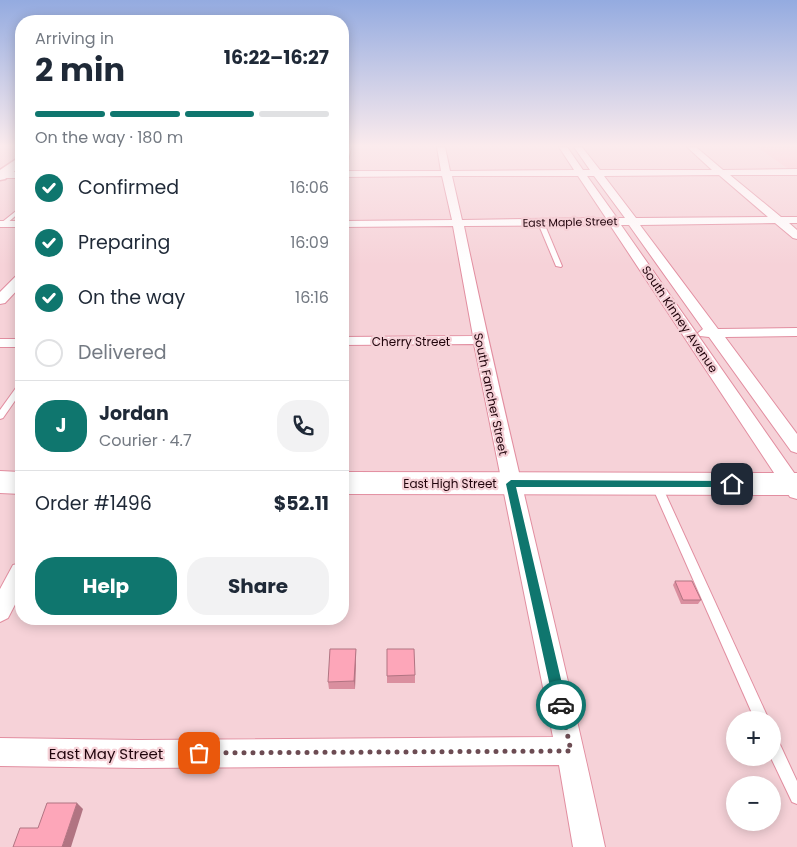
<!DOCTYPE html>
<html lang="en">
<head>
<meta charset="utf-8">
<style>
	:root { --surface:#fff; --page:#f2f2f3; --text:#1f2937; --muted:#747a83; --line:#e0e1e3; --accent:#0f766e }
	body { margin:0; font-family:Poppins,sans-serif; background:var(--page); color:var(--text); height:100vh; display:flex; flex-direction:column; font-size:19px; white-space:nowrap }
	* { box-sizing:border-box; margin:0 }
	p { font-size:16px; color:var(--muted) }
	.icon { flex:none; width:28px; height:28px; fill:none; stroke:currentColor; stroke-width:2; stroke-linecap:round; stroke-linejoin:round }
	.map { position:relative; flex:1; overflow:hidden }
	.side { position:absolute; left:15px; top:15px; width:334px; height:610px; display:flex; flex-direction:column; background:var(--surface); border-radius:20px; box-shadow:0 2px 12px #0003 }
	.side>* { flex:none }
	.controls { position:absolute; left:726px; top:711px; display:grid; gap:10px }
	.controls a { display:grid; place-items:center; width:55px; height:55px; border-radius:50%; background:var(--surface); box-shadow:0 2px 12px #0003; font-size:25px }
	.pin { position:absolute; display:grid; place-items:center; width:42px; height:42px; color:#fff; margin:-21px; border-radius:10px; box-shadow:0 2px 8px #0006 }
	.courier { position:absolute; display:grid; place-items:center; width:50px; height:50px; margin:-25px; border:4px solid #0f766e; border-radius:50%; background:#fff; color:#222; box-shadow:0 1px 6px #0007 }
	.head em { font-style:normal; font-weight:700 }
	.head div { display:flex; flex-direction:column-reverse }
	.head { display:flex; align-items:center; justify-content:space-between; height:85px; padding:0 20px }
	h1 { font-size:32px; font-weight:700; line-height:38px }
	.bar { display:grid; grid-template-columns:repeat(4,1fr); gap:8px 5px; align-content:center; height:60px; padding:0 20px }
	.bar i { height:6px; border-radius:4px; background:var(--line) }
	.bar .selected { background:var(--accent) }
	.bar p { grid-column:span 4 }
	.line { display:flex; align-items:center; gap:12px; padding:0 20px; border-top:1px solid var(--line) }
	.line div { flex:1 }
	.round { display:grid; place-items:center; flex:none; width:52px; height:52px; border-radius:20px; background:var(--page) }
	ol { padding:0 20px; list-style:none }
	li { display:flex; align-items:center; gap:15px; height:55px }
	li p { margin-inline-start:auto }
	li .icon { padding:5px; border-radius:50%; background:var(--accent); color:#fff; stroke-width:4 }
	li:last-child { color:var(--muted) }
	li i { width:28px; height:28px; border:2px solid var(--line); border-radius:50% }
	.cta { display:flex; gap:10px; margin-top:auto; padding:10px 20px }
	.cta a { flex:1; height:58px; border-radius:20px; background:var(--accent); color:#fff; font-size:20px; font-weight:700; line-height:58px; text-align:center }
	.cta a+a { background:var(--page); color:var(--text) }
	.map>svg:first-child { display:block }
	.built { fill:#fdc2cd }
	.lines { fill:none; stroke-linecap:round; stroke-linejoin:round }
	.lane-casing { stroke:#e28ea0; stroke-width:2 }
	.street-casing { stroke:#e28ea0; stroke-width:2 }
	.secondary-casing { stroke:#e28ea0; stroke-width:3 }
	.primary-casing { stroke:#e28ea0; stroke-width:2 }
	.lane { fill:#fff; fill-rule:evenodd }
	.street { fill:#fff; fill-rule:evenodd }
	.secondary { fill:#fff; fill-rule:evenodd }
	.primary { fill:#fff; fill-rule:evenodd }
	.wall { fill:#da8f9f }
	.shaded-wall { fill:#b17482 }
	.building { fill:#fda6b9; stroke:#b17482 }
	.route { fill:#0f766e }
	.done { stroke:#6c4c53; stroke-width:5; stroke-dasharray:0 9 }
	.labels { text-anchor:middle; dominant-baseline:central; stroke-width:4.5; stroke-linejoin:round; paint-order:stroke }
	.far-street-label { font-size:11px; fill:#21040c; stroke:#f6d2d8 }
	.street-label { font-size:12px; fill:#21040c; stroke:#f6d2d8 }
	.near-street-label { font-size:15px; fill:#21040c; stroke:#f6d2d8 }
</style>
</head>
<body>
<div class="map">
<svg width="797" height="847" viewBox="0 0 797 847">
	<rect width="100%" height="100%" fill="#f6d2d8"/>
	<polygon class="built" points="757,147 797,147 797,175"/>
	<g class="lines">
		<defs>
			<g id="lane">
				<polygon points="21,207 21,211 5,225 1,225 1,223"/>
				<polygon points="539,222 544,223 562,266 561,267 556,266 538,223"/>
				<polygon points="18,385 21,385 21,392 3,418 0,419 0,410"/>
				<polygon points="656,480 659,481 661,484 769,720 755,720 651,484 653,481"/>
				<polygon points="772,736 777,738 797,781 797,804 792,802 771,758 772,758"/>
			</g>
			<g id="street">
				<path d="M343,147H351L346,171H441L437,147H445L450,171L574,170L559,147H567L583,170H590L574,147H582L600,170H712L687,147H696L723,170L797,169V175H730L781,217H797V223H789L797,230V239L793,238L775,223L640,225L718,329L797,328V336L725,337L797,434V453L791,451L709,337L700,336L698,333L703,329L629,225H621L797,477V499L790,497L610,225L464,226C507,434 561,640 605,847H573L559,765L139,768L0,766V738L139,740L553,737L474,344L342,345V337L473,336L453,226L342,227V221L452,220L442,176L342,177ZM719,175L768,217L636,218L604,176ZM452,176H578L606,218L462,220ZM587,176H594L625,218H617Z"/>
				<rect x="0" y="172" width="21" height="6"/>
				<rect x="0" y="221" width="21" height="6"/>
				<polygon points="21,275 21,286 5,303 0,304 0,292 16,276"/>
				<rect x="0" y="339" width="21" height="8"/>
				<polygon points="21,563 21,593 8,618 0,622 0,589 13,565"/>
			</g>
			<polygon id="secondary" points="21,156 21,166 5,179 0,180 0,170"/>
			<g id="primary">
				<polygon points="0,471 21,472 21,494 0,493"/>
				<polygon points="342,472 797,473 797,495 342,494"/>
			</g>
		</defs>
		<use href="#lane" class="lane-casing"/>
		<use href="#street" class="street-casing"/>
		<use href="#secondary" class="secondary-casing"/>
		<use href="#primary" class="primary-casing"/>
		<use href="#lane" class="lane"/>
		<use href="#street" class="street"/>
		<use href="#secondary" class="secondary"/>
		<use href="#primary" class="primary"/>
	</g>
	<g class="wall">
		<polygon points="675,581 701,600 698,604 681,604 673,585"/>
		<polygon points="356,649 356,656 355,689 329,689 328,682"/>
		<polygon points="387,649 415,675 415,683 387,683"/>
	</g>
	<g class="shaded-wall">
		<polygon points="356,649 356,656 355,689 354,681"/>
		<polygon points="77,803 83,809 71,847 62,847"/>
	</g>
	<g class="building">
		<polygon points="675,581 692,581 701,600 683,600"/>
		<polygon points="330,649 356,649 354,681 328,682"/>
		<polygon points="387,649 414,649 415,675 387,676"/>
		<polygon points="47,803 77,803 62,847 13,847 20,828 38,828"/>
	</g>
	<linearGradient id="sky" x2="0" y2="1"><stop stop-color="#94abe0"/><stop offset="0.55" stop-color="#fbebed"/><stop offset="1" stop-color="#fbebed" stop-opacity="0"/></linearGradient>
	<rect width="797" height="265" fill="url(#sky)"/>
	<polygon class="route" points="511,480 732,481 736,484 732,487 516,487 567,705 565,709 561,711 556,709 554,705 506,484"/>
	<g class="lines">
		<polyline class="done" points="199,753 571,751 561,705"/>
	</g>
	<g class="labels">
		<g class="far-street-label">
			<text transform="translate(570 222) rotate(-1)">East Maple Street</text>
		</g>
		<g class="street-label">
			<text transform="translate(680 319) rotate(56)">South Kinney Avenue</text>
			<text x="411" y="341">Cherry Street</text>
			<text transform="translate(491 394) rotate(78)">South Fancher Street</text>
			<text x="450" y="483">East High Street</text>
		</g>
		<g class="near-street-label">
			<text x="106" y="753">East May Street</text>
		</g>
	</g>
</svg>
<div class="controls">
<a>+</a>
<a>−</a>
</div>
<div class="pin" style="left:199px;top:753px;background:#ea580c"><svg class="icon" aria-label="bag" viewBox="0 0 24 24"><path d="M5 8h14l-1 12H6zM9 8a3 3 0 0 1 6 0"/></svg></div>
<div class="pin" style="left:732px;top:484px;background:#1f2937"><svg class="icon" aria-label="home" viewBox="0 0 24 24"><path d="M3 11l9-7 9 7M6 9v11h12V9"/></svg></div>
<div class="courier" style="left:561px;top:705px"><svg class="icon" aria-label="car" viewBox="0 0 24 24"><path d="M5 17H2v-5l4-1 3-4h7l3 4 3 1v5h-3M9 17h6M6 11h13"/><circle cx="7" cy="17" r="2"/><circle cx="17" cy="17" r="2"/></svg></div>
<section class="side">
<div class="head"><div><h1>2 min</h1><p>Arriving in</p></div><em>16:22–16:27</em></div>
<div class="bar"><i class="selected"></i><i class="selected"></i><i class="selected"></i><i></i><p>On the way · 180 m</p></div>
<ol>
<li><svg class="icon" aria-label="check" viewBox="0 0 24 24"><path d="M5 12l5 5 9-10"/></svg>Confirmed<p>16:06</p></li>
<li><svg class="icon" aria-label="check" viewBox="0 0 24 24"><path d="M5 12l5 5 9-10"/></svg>Preparing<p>16:09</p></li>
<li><svg class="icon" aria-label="check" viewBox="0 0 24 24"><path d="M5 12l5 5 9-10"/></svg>On the way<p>16:16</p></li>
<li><i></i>Delivered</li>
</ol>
<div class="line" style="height:90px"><b class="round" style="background:var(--accent);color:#fff">J</b><div><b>Jordan</b><p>Courier · 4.7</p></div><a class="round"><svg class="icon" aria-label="phone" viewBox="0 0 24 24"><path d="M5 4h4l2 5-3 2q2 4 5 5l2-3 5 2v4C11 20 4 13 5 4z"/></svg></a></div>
<div class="line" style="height:65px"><div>Order #1496</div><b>$52.11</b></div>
<div class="cta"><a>Help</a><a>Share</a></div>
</section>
</div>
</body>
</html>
